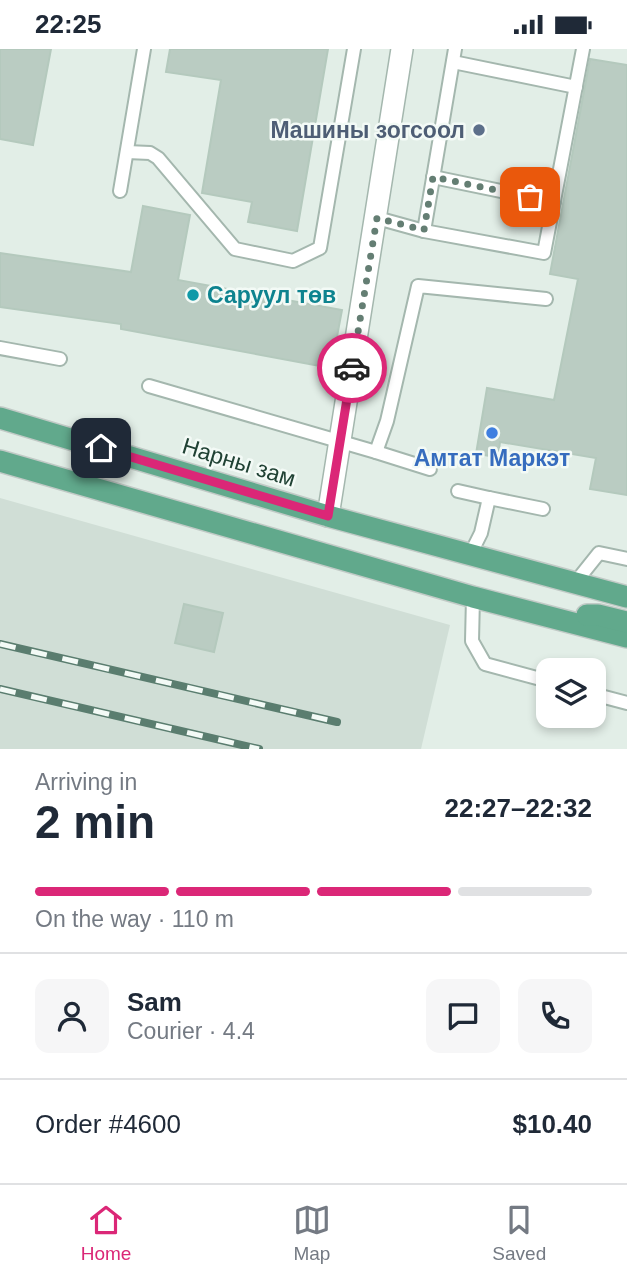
<!DOCTYPE html>
<html lang="en">
<head>
<meta charset="utf-8">
<style>
	:root { --surface:#fff; --page:#f6f6f7; --text:#1f2937; --muted:#747a83; --line:#e0e1e3; --accent:#db2777 }
	body { margin:0; font-family:Arial,sans-serif; background:var(--page); color:var(--text); height:100vh; display:flex; flex-direction:column; font-size:26px; white-space:nowrap }
	* { box-sizing:border-box; margin:0 }
	p { font-size:23px; color:var(--muted) }
	.icon { flex:none; width:38px; height:38px; fill:none; stroke:currentColor; stroke-width:2; stroke-linecap:round; stroke-linejoin:round }
	.map { position:relative; height:700px; overflow:hidden }
	.panel { display:flex; flex-direction:column; background:var(--surface); flex:1 }
	.panel>* { flex:none }
	.controls { position:absolute; left:536px; top:609px; display:grid; gap:14px }
	.controls a { display:grid; place-items:center; width:70px; height:70px; border-radius:14px; background:var(--surface); box-shadow:0 4px 10px #0003; font-size:35px }
	.pin { position:absolute; display:grid; place-items:center; width:60px; height:60px; color:#fff; margin:-30px; border-radius:14px; box-shadow:0 4px 10px #0006 }
	.courier { position:absolute; display:grid; place-items:center; width:70px; height:70px; margin:-35px; border:5px solid #db2777; border-radius:50%; background:#fff; color:#222; box-shadow:0 2px 9px #0007 }
	.summary em { font-style:normal; font-weight:800 }
	.summary div { display:flex; flex-direction:column-reverse }
	.summary { display:flex; align-items:center; justify-content:space-between; height:119px; padding:0 35px }
	h1 { font-size:46px; font-weight:800; line-height:52px }
	.bar { display:grid; grid-template-columns:repeat(4,1fr); gap:10px 7px; align-content:center; height:84px; padding:0 35px }
	.bar i { height:9px; border-radius:5px; background:var(--line) }
	.bar .on { background:var(--accent) }
	.bar p { grid-column:span 4 }
	.line { display:flex; align-items:center; gap:18px; padding:0 35px; border-top:2px solid var(--line) }
	.line div { flex:1 }
	.round { display:grid; place-items:center; flex:none; width:74px; height:74px; border-radius:14px; background:var(--page) }
	.status { display:flex; justify-content:space-between; align-items:center; height:49px; padding:0 35px; background:var(--surface); direction:ltr }
	.status svg { height:19px; fill:currentColor }
	.tab-bar { display:flex; justify-content:space-around; align-items:center; height:98px; border-top:2px solid var(--line); background:var(--surface); font-size:19px; color:var(--muted) }
	.tab-bar a { display:grid; justify-items:center; gap:4px }
	.tab-bar .on { color:var(--accent) }
	.map>svg:first-child { display:block }
	.built { fill:#d0ded6 }
	.building { fill:#baccc2; stroke:#b4c9bd; stroke-width:2 }
	.lines { fill:none; stroke-linecap:round; stroke-linejoin:round }
	.service-casing { stroke:#a4b7ae; stroke-width:16 }
	.minor-casing { stroke:#a4b7ae; stroke-width:24 }
	.primary-casing { stroke:#c1cac6; stroke-width:24 }
	.service { stroke:#fff; stroke-width:12 }
	.minor { stroke:#fff; stroke-width:21 }
	.primary { stroke:#61a98c; stroke-width:21 }
	.rail-casing { stroke:#5a7d6f; stroke-width:8 }
	.rail { stroke:#f3faf6; stroke-width:5; stroke-dasharray:16; stroke-linecap:butt }
	.done { stroke:#647e73; stroke-width:7; stroke-dasharray:0 12.6 }
	.route { stroke:#db2777; stroke-width:9 }
	.service-dot { fill:#5c6f8a; stroke:#f3faf6; stroke-width:2.5 }
	.culture-dot { fill:#0f9aa8; stroke:#f3faf6; stroke-width:2.5 }
	.shop-dot { fill:#3f7fe0; stroke:#f3faf6; stroke-width:2.5 }
	.labels { text-anchor:middle; dominant-baseline:central; stroke-width:5; stroke-linejoin:round; paint-order:stroke }
	.service-label { font-size:23px; font-weight:bold; fill:#4e5e75; stroke:#f3faf6; text-anchor:end }
	.culture-label { font-size:23px; font-weight:bold; fill:#0d838f; stroke:#f3faf6; text-anchor:start }
	.shop-label { font-size:23px; font-weight:bold; fill:#366cbe; stroke:#f3faf6 }
	.street-label { font-size:23px; fill:#204234; stroke:#f3faf6 }
</style>
</head>
<body>
<div class="status"><b>22:25</b><svg viewBox="0 0 49 12"><path d="M0 12V9h3v3zM5 12V6h3v6zM10 12V3h3v9zM15 12V0h3v12zM26 1h20v11H26zM47 4h2v5h-2z"/></svg></div>
<div class="map">
<svg width="627" height="700" viewBox="0 0 627 700">
	<rect width="100%" height="100%" fill="#e2eee7"/>
	<polygon class="built" points="0,449 450,576 421,700 0,700"/>
	<g class="building">
		<polygon points="0,0 51,0 33,96 0,90"/>
		<polygon points="170,0 328,0 297,182 248,173 252,153 202,144 221,31 166,23"/>
		<polygon points="590,10 627,16 627,446 590,440 596,409 500,393 498,408 476,405 487,339 554,351 578,230 550,225"/>
		<polygon points="143,157 190,166 178,231 342,261 331,319 121,280 121,275 0,258 0,204 131,223"/>
		<polygon points="184,555 223,564 214,603 175,594"/>
	</g>
	<g class="lines">
		<defs>
			<g id="service">
				<polyline points="453,13 576,38"/>
				<polyline points="127,103 150,104 158,109 235,200 293,212 320,199 354,0"/>
				<polyline points="433,128 554,153"/>
				<polyline points="120,142 144,0"/>
				<polyline points="377,169 424,182 544,204 583,0"/>
				<polyline points="424,182 455,0"/>
				<polyline points="0,299 60,310"/>
				<polyline points="149,337 376,403 387,372 418,237 546,250"/>
				<polyline points="376,403 430,420"/>
				<polyline points="458,442 489,449"/>
				<polyline points="470,506 481,484 489,449 543,460"/>
				<polyline points="575,534 599,504 627,510"/>
				<polyline points="473,548 472,592 485,615 548,632"/>
				<polyline points="593,645 627,654"/>
			</g>
			<polyline id="minor" points="328,467 402,0"/>
			<g id="primary">
				<polyline points="0,369 328,467 627,548"/>
				<polyline points="0,412 473,548 627,588"/>
				<polyline points="587,566 598,566 627,573"/>
			</g>
		</defs>
		<use href="#service" class="service-casing"/>
		<use href="#minor" class="minor-casing"/>
		<use href="#primary" class="primary-casing"/>
		<use href="#service" class="service"/>
		<use href="#minor" class="minor"/>
		<use href="#primary" class="primary"/>
		<defs>
			<g id="rail">
				<polyline points="0,595 337,673"/>
				<polyline points="0,640 259,700"/>
			</g>
		</defs>
		<use href="#rail" class="rail-casing"/>
		<use href="#rail" class="rail"/>
	</g>
	<g class="lines">
		<polyline class="done" points="352,319 377,169 424,181 433,128 530,148"/>
		<polyline class="route" points="101,399 328,467 352,319"/>
	</g>
	<circle class="service-dot" cx="479" cy="81" r="7"/>
	<circle class="culture-dot" cx="193" cy="246" r="7"/>
	<circle class="shop-dot" cx="492" cy="384" r="7"/>
	<g class="labels">
		<g class="service-label">
			<text x="465" y="81">Машины зогсоол</text>
		</g>
		<g class="culture-label">
			<text x="207" y="246">Саруул төв</text>
		</g>
		<g class="shop-label">
			<text x="492" y="409">Амтат Маркэт</text>
		</g>
		<g class="street-label">
			<text transform="translate(239 413) rotate(17)">Нарны зам</text>
		</g>
	</g>
</svg>
<div class="controls">
<a><svg class="icon" aria-label="layers" viewBox="0 0 24 24"><path d="M12 4l9 5-9 5-9-5zM3 14l9 5 9-5"/></svg></a>
</div>
<div class="pin" style="left:530px;top:148px;background:#ea580c"><svg class="icon" aria-label="bag" viewBox="0 0 24 24"><path d="M5 8h14l-1 12H6zM9 8a3 3 0 0 1 6 0"/></svg></div>
<div class="pin" style="left:101px;top:399px;background:#1f2937"><svg class="icon" aria-label="home" viewBox="0 0 24 24"><path d="M3 11l9-7 9 7M6 9v11h12V9"/></svg></div>
<div class="courier" style="left:352px;top:319px"><svg class="icon" aria-label="car" viewBox="0 0 24 24"><path d="M5 17H2v-5l4-1 3-4h7l3 4 3 1v5h-3M9 17h6M6 11h13"/><circle cx="7" cy="17" r="2"/><circle cx="17" cy="17" r="2"/></svg></div>
</div>
<section class="panel">
<div class="summary"><div><h1>2 min</h1><p>Arriving in</p></div><em>22:27–22:32</em></div>
<div class="bar"><i class="on"></i><i class="on"></i><i class="on"></i><i></i><p>On the way · 110 m</p></div>
<div class="line" style="height:126px"><a class="round"><svg class="icon" aria-label="person" viewBox="0 0 24 24"><circle cx="12" cy="8" r="4"/><path d="M4 21q1-7 8-7t8 7"/></svg></a><div><b>Sam</b><p>Courier · 4.4</p></div><a class="round"><svg class="icon" aria-label="chat" viewBox="0 0 24 24"><path d="M4 5h16v11H9l-5 4z"/></svg></a><a class="round"><svg class="icon" aria-label="phone" viewBox="0 0 24 24"><path d="M5 4h4l2 5-3 2q2 4 5 5l2-3 5 2v4C11 20 4 13 5 4z"/></svg></a></div>
<div class="line" style="height:91px"><div>Order #4600</div><b>$10.40</b></div>
</section>
<nav class="tab-bar">
<a class="on"><svg class="icon" aria-label="home" viewBox="0 0 24 24"><path d="M3 11l9-7 9 7M6 9v11h12V9"/></svg>Home</a>
<a><svg class="icon" aria-label="map" viewBox="0 0 24 24"><path d="M3 6l6-2 6 2 6-2v14l-6 2-6-2-6 2zM9 4v14M15 6v14"/></svg>Map</a>
<a><svg class="icon" aria-label="saved" viewBox="0 0 24 24"><path d="M7 4h10v16l-5-4-5 4z"/></svg>Saved</a>
</nav>
</body>
</html>
